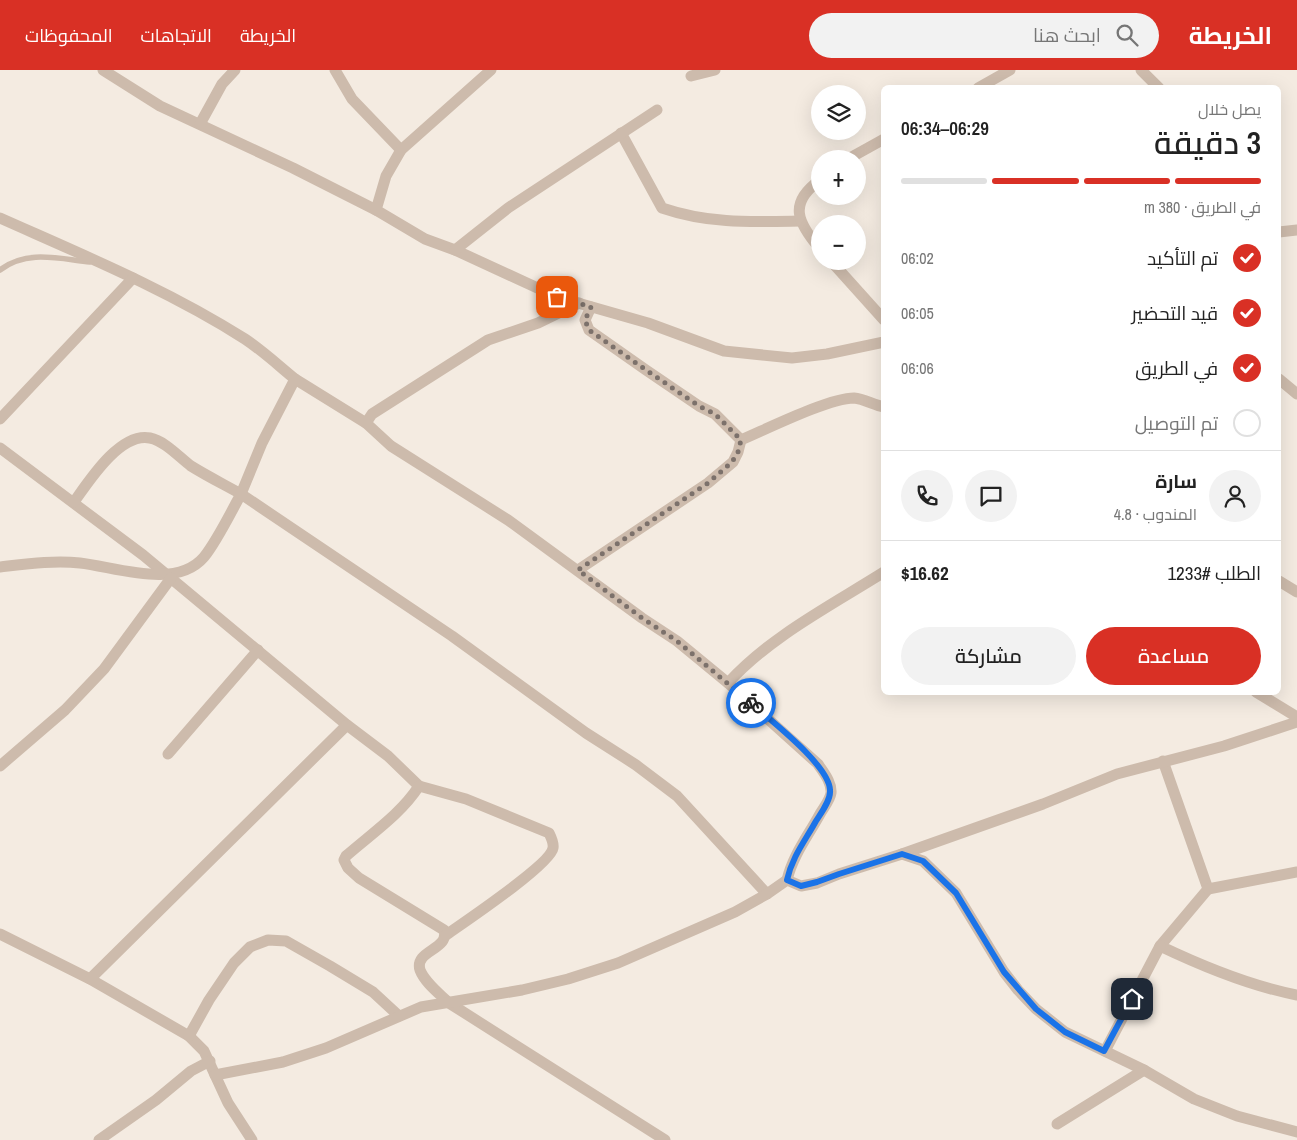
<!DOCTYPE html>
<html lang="ar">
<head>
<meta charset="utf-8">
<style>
	:root { --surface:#fff; --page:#f2f2f2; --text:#222; --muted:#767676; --line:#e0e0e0; --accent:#d93025 }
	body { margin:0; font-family:"Archivo Narrow",Cairo,sans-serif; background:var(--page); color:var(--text); direction:rtl; height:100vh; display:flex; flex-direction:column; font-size:19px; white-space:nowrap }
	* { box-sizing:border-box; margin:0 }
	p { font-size:16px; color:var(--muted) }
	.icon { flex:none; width:28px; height:28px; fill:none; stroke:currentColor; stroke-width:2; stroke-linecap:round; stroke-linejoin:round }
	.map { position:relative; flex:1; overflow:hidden; direction:ltr }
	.sheet { position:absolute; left:881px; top:15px; width:400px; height:610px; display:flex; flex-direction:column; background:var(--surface); border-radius:8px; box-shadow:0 5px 20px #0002; direction:rtl }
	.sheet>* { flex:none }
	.controls { position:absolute; left:811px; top:15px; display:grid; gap:10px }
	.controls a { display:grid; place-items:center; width:55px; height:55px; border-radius:50%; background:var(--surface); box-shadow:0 5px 20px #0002; font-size:25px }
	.pin { position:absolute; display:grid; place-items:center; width:42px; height:42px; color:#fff; margin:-21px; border-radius:10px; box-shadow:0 2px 8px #0006 }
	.courier { position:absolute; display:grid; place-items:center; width:50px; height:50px; margin:-25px; border:4px solid #1a73e8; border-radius:50%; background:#fff; color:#222; box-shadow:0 1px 6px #0007 }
	.headline em { font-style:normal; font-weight:600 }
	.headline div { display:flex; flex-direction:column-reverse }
	.headline { display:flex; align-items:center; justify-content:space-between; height:85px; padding:0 20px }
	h1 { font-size:32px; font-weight:600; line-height:38px }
	.bar { display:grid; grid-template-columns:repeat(4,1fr); gap:8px 5px; align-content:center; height:60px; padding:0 20px }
	.bar i { height:6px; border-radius:4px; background:var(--line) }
	.bar .active { background:var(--accent) }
	.bar p { grid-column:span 4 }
	.line { display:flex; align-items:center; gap:12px; padding:0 20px; border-top:1px solid var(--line) }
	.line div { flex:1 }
	.round { display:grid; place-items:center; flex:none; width:52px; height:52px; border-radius:26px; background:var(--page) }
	ol { padding:0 20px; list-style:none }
	li { display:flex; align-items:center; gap:15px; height:55px }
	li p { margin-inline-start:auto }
	li .icon { padding:5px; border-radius:50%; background:var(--accent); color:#fff; stroke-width:4 }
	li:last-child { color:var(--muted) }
	li i { width:28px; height:28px; border:2px solid var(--line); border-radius:50% }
	.cta { display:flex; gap:10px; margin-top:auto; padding:10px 20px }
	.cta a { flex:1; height:58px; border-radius:30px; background:var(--accent); color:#fff; font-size:20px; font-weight:600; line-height:58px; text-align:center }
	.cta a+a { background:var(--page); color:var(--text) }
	header { display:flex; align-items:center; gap:30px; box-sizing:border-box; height:70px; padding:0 25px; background:var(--accent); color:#fff }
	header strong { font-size:24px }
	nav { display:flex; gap:28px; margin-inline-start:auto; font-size:18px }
	.search { width:350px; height:45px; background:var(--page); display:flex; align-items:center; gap:12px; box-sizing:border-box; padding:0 18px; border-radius:28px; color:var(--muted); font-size:19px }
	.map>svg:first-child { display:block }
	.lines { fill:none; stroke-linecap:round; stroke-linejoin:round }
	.service { stroke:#cdbbac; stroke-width:5.5 }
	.minor { stroke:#cdbbac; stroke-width:11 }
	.done { stroke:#7c716b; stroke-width:5; stroke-dasharray:0 9 }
	.route { stroke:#1a73e8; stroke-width:6 }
</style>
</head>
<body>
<header>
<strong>الخريطة</strong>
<div class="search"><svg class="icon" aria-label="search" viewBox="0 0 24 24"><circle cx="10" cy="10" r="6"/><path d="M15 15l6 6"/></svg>ابحث هنا</div>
<nav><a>الخريطة</a><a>الاتجاهات</a><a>المحفوظات</a></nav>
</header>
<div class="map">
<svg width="1297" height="1070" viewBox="0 0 1297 1070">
	<rect width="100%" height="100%" fill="#f4ebe1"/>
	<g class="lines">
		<path class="service" d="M0,200C27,179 60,189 90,192"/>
		<g class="minor">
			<polyline points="103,0 160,36 293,98 376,140"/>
			<polyline points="335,0 352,29 401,80"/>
			<polyline points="491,0 401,80 386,106 376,140 425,169 455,180 557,227 648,253 724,281 792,288 827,284 884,272"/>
			<polyline points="1141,0 1159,18"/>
			<polyline points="691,6 715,0"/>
			<polyline points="978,18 1010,0"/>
			<polyline points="200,54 222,14 235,0"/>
			<path d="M621,63L662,138C709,154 751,152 800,151"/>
			<polyline points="848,89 884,69"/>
			<path d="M820,110C788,133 797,152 820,179"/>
			<path d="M0,148C83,185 168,220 245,269C263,281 279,296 295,309"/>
			<polyline points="1279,162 1297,160"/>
			<polyline points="455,180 508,138 657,40"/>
			<polyline points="831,191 884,250"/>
			<polyline points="1279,309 1297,324"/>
			<polyline points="0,349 133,208"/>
			<polyline points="366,353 372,344 488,270 538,253 579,233"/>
			<path d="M741,370C767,359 829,328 854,328C864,329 874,335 884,337"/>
			<path d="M0,378L143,485L347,655L388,686L419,716C401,744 371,764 346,786L344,790L348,798L359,808L444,860C450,880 414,880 420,900C425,913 440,924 449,933L665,1070"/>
			<path d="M0,497C26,494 54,490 80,493C116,497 176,520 204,487C217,471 231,442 241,424C225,415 207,406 191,396C179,387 165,371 150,368C120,362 89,411 74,432"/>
			<polyline points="578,500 708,413 733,392 738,382 741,370 715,344 699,336 646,300 589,260 585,250 591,237"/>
			<polyline points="1279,511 1297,522"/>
			<path d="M728,613C771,566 830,536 884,502"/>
			<polyline points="1256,622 1297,647"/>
			<polyline points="168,684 258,580"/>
			<path d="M1163,691L1208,819L1160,876C1204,897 1250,916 1297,925"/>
			<polyline points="0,696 65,640 104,599 171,508"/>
			<path d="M419,716L466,729L549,763C551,767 554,773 553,778C551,794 463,853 446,865"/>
			<polyline points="902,784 1043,734 1117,704 1224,676 1297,652"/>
			<polyline points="1208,819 1297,802"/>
			<path d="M767,824L677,726L636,695L586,663L452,566L241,424L262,373L295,309L366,353L391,376L508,450L642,548L677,571L728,613L818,694C823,702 832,712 831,723C830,730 824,737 820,744C808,766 793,785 787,810"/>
			<polyline points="0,864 90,909 189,966 204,981 228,1033 252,1070"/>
			<polyline points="90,909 347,655"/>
			<polyline points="189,966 209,930 234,893 250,877 268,870 286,871 330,896 373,922 399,946"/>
			<polyline points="1105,981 1160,876"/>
			<polyline points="215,1005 283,992 326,978 421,937 522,920 568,909 618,893 735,842 767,824 787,810 801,816 817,813 839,804 902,784 923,791 956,823 1004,902 1018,920 1036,939 1065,962 1144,1000 1194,1029 1237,1046 1297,1062"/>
			<polyline points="1057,1054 1144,1000"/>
			<polyline points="99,1070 156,1030 191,1001 210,991"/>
		</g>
	</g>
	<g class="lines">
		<polyline class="done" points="557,227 591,237 585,250 589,260 646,300 699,336 715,344 741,370 738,382 732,392 708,413 578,500 642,548 677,571 751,633"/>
		<path class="route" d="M751,633C770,650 829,695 830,720C831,730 821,743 816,751C805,771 792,787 787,810L801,816L817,812L839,804L902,784L923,791L956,823L1004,902L1036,939L1065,962L1104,981L1132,929"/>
	</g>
</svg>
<div class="controls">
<a><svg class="icon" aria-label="layers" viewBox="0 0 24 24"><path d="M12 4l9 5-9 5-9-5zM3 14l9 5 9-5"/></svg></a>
<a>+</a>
<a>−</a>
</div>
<div class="pin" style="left:557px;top:227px;background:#ea580c"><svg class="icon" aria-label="bag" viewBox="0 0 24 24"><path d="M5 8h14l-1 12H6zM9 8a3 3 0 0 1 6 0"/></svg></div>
<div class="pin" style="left:1132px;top:929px;background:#1f2937"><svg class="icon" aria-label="home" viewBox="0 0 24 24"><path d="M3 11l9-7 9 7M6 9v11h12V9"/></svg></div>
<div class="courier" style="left:751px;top:633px"><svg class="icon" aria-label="bike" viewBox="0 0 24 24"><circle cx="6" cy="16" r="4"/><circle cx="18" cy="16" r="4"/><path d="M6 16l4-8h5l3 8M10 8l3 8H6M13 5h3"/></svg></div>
<section class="sheet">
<div class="headline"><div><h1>3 دقيقة</h1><p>يصل خلال</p></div><em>06:29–06:34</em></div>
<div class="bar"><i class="active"></i><i class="active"></i><i class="active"></i><i></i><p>في الطريق · 380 m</p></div>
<ol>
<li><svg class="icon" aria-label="check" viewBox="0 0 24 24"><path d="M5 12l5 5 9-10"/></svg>تم التأكيد<p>06:02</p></li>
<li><svg class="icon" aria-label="check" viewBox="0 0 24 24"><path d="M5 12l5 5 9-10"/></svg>قيد التحضير<p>06:05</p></li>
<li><svg class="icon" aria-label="check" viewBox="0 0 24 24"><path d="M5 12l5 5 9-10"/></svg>في الطريق<p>06:06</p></li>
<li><i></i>تم التوصيل</li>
</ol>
<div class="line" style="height:90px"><a class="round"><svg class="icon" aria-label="person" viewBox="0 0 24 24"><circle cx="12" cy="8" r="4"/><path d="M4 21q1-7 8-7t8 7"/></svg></a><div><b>سارة</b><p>المندوب · 4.8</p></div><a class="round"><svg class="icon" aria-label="chat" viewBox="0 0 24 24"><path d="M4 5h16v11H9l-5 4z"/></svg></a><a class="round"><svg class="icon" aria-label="phone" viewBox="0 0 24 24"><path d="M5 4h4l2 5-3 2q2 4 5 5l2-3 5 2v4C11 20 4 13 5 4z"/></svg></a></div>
<div class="line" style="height:65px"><div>الطلب #1233</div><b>$16.62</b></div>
<div class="cta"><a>مساعدة</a><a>مشاركة</a></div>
</section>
</div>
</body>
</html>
